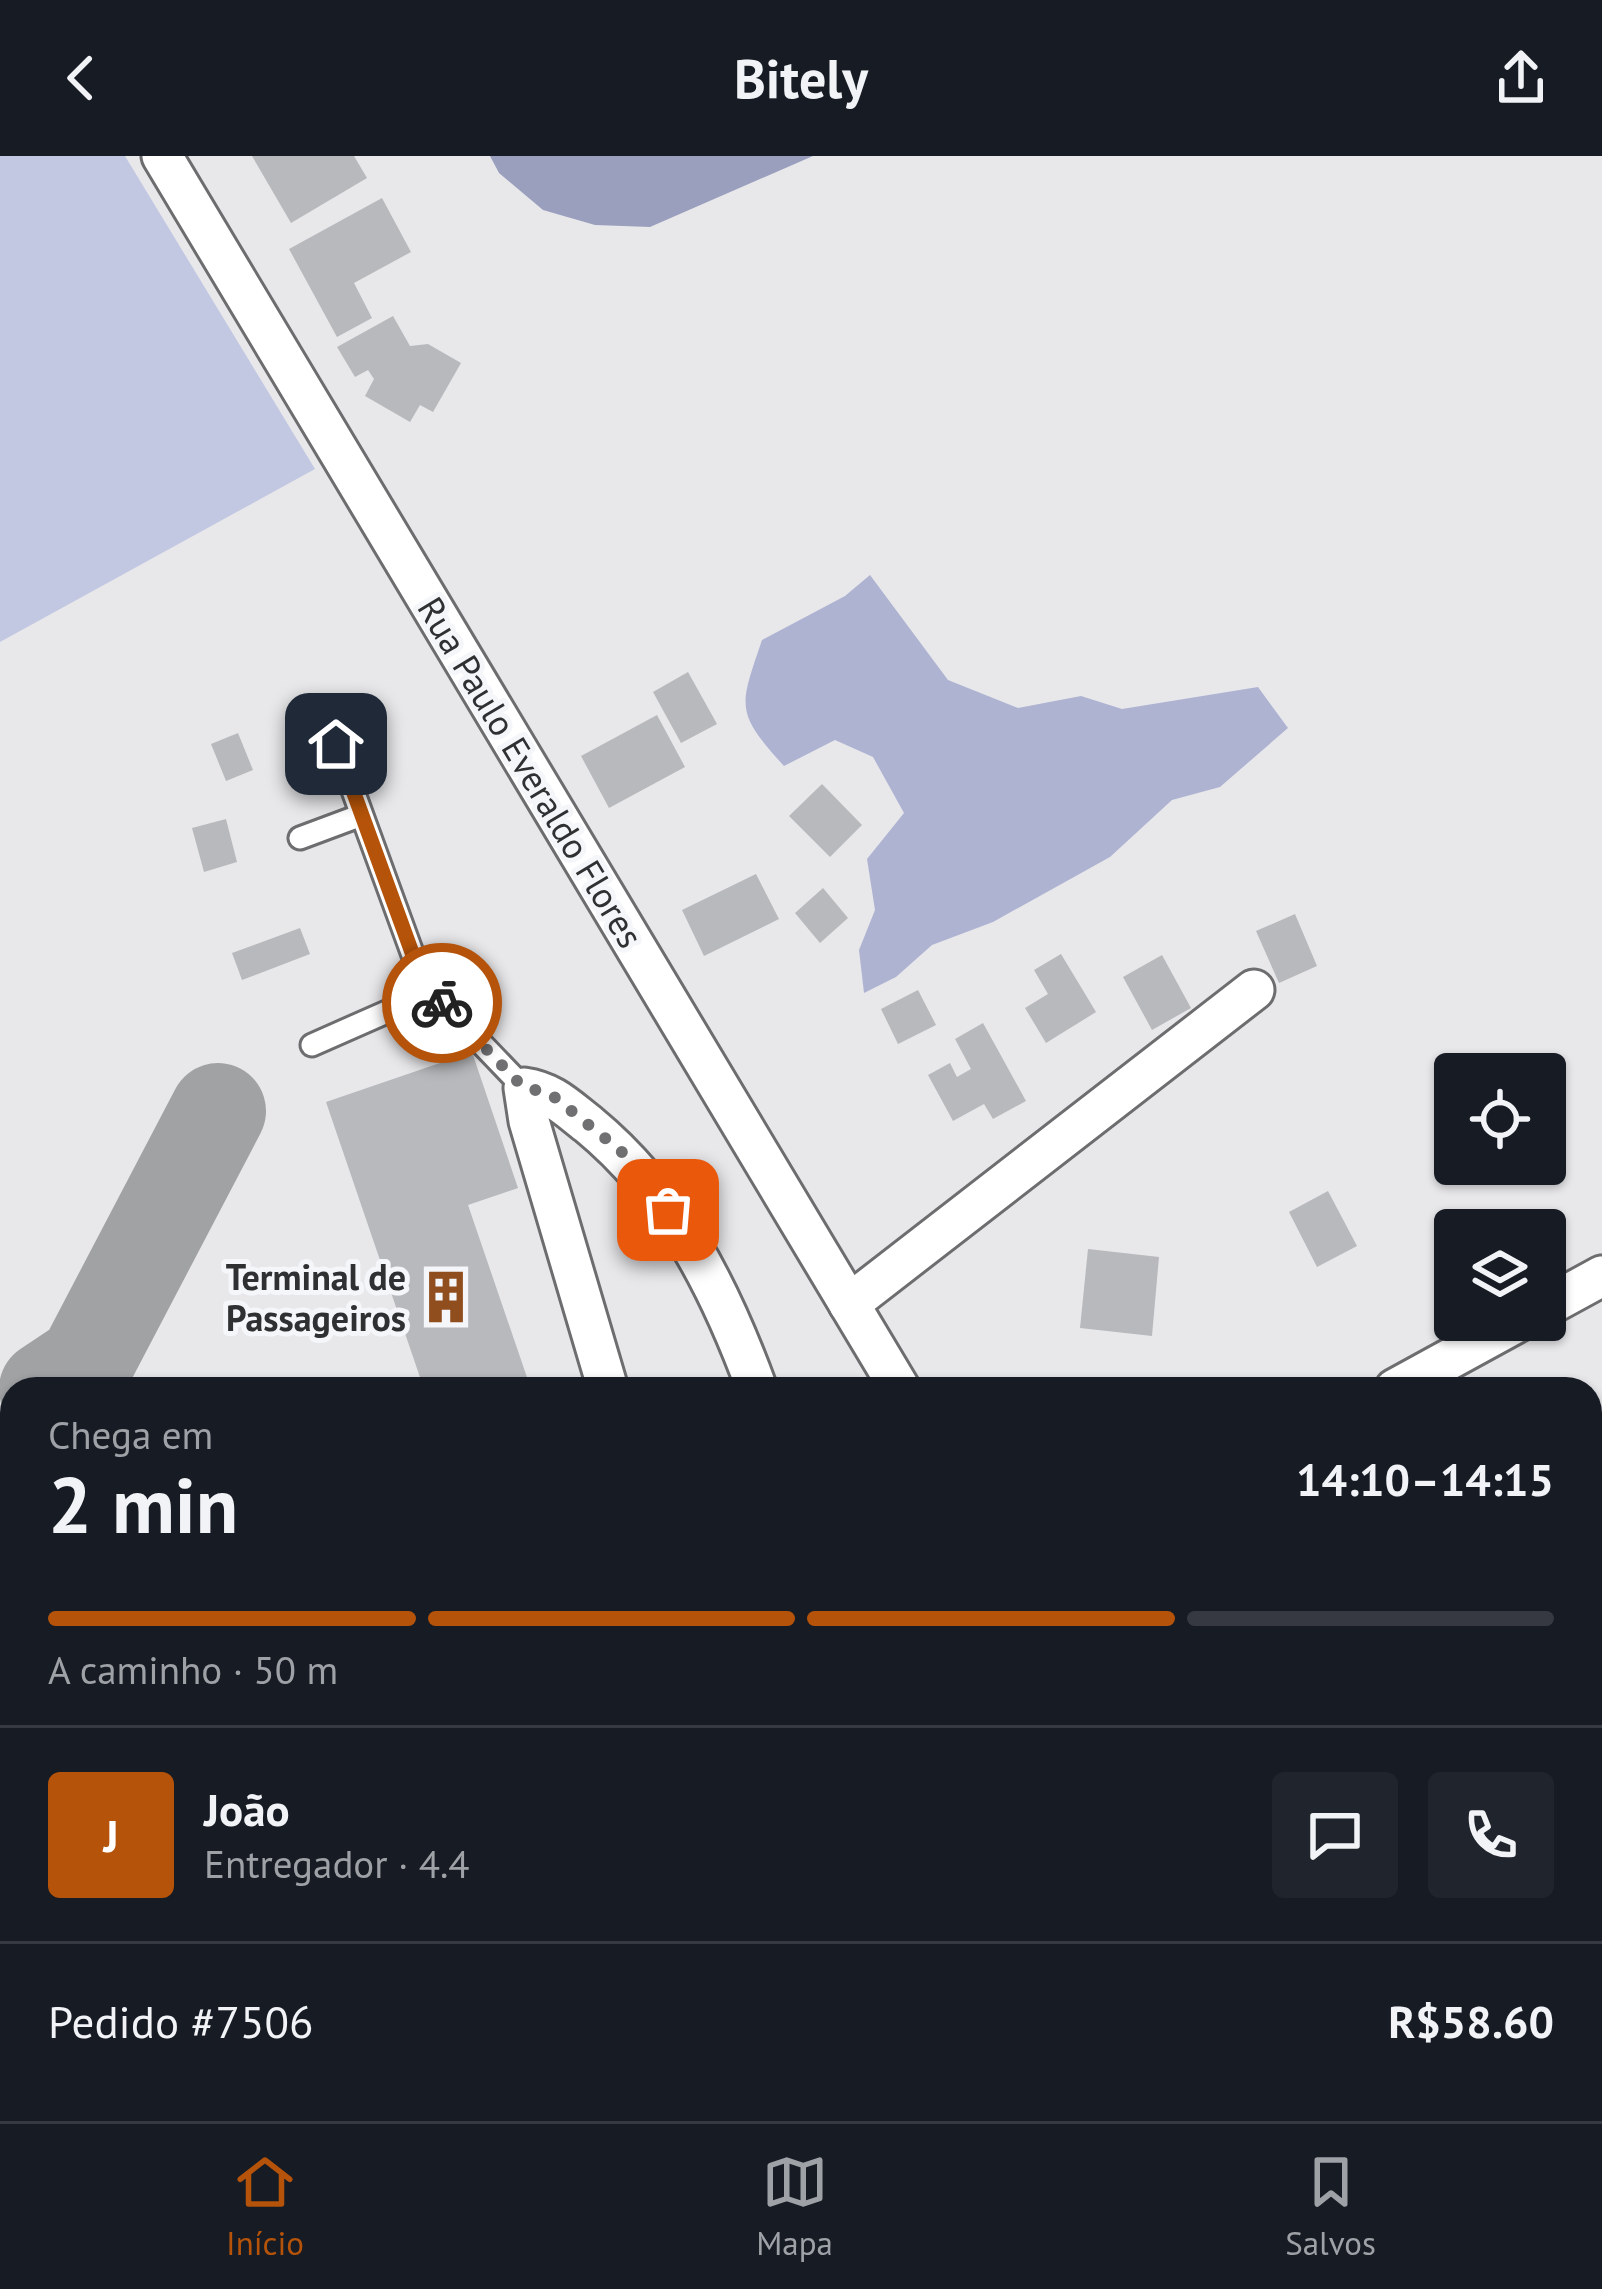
<!DOCTYPE html>
<html lang="pt">
<head>
<meta charset="utf-8">
<style>
	:root { --surface:#171b24; --page:#20242c; --text:#f1f3f6; --muted:#9ea1a6; --line:#363941; --accent:#b45309 }
	body { margin:0; font-family:"PT Sans",sans-serif; background:var(--page); color:var(--text); height:100vh; display:flex; flex-direction:column; font-size:45px; white-space:nowrap }
	* { box-sizing:border-box; margin:0 }
	p { font-size:39px; color:var(--muted) }
	.icon { flex:none; width:66px; height:66px; fill:none; stroke:currentColor; stroke-width:2; stroke-linecap:round; stroke-linejoin:round }
	.map { position:relative; flex:1; overflow:hidden }
	.side { position:absolute; left:0px; top:1221px; width:1602px; height:744px; display:flex; flex-direction:column; background:var(--surface); border-radius:36px 36px 0 0; box-shadow:0 3px 9px #0004 }
	.side>* { flex:none }
	.buttons { position:absolute; left:1434px; top:897px; display:grid; gap:24px }
	.buttons a { display:grid; place-items:center; width:132px; height:132px; border-radius:12px; background:var(--surface); box-shadow:0 3px 9px #0004; font-size:60px }
	.pin { position:absolute; display:grid; place-items:center; width:102px; height:102px; color:#fff; margin:-51px; border-radius:24px; box-shadow:0 6px 18px #0006 }
	.courier { position:absolute; display:grid; place-items:center; width:120px; height:120px; margin:-60px; border:9px solid #b45309; border-radius:50%; background:#fff; color:#222; box-shadow:0 3px 15px #0007 }
	.headline em { font-style:normal; font-weight:700 }
	.headline div { display:flex; flex-direction:column-reverse }
	.headline { display:flex; align-items:center; justify-content:space-between; height:204px; padding:0 48px }
	h1 { font-size:78px; font-weight:700; line-height:90px }
	.bar { display:grid; grid-template-columns:repeat(4,1fr); gap:18px 12px; align-content:center; height:144px; padding:0 48px }
	.bar i { height:15px; border-radius:9px; background:var(--line) }
	.bar .current { background:var(--accent) }
	.bar p { grid-column:span 4 }
	.line { display:flex; align-items:center; gap:30px; padding:0 48px; border-top:3px solid var(--line) }
	.line div { flex:1 }
	.round { display:grid; place-items:center; flex:none; width:126px; height:126px; border-radius:12px; background:var(--page) }
	header { display:flex; justify-content:space-between; align-items:center; height:156px; padding:0 48px; background:var(--surface); font-size:54px; font-weight:700 }
	.dock { display:flex; justify-content:space-around; align-items:center; height:168px; border-top:3px solid var(--line); background:var(--surface); font-size:33px; color:var(--muted) }
	.dock a { display:grid; justify-items:center; gap:6px }
	.dock .current { color:var(--accent) }
	.map>svg:first-child { display:block }
	.green { fill:#c3c8e2 }
	.forest { fill:#aeb3d2 }
	.water { fill:#9a9fbd }
	.lines { fill:none; stroke-linecap:round; stroke-linejoin:round }
	.taxiway { stroke:#a1a2a4; stroke-width:96 }
	.building { fill:#b8b9bc }
	.lane-casing { stroke:#6d6d70; stroke-width:27 }
	.street-casing { stroke:#6d6d70; stroke-width:45 }
	.lane { stroke:#fff; stroke-width:21 }
	.street { stroke:#fff; stroke-width:39 }
	.done { stroke:#707072; stroke-width:12; stroke-dasharray:0 21.6 }
	.route { stroke:#b45309; stroke-width:15 }
	.labels { text-anchor:middle; dominant-baseline:central; stroke-width:10; stroke-linejoin:round; paint-order:stroke }
	.street-label { font-size:36px; fill:#2f3031; stroke:#f5f6f9 }
	.poi-label { font-size:36px; font-weight:bold; fill:#2f3031; stroke:#f5f6f9; text-anchor:end }
</style>
</head>
<body>
<header><svg class="icon" aria-label="back" viewBox="0 0 24 24"><path d="M15 5l-7 7 7 7"/></svg>Bitely<svg class="icon" aria-label="share" viewBox="0 0 24 24"><path d="M12 15V3M7 8l5-5 5 5M5 13v7h14v-7"/></svg></header>
<div class="map">
<svg width="1602" height="1965" viewBox="0 0 1602 1965">
	<rect width="100%" height="100%" fill="#e8e8eb"/>
	<polygon class="green" points="0,0 125,0 315,313 0,486"/>
	<path class="forest" d="M870,419L948,524L1018,552L1081,540L1122,553L1258,531L1288,572L1220,631L1172,644L1110,701L993,766L932,789L896,821L864,837L859,794L875,754L867,703L904,657L873,601L835,584L784,610C735,556 739,552 762,484L845,440Z"/>
	<polygon class="water" points="490,0 813,0 650,71 595,69 543,54 499,17"/>
	<g class="lines">
		<polyline class="taxiway" points="47,1233 86,1207 218,955"/>
	</g>
	<g class="building">
		<polygon points="252,0 354,0 367,22 291,67"/>
		<polygon points="382,42 411,96 354,127 372,162 337,181 289,93"/>
		<polygon points="393,160 410,190 428,188 461,207 433,256 420,249 410,266 365,240 374,223 368,214 355,221 337,191"/>
		<polygon points="688,516 717,568 681,587 653,536"/>
		<polygon points="657,559 685,611 609,652 581,600"/>
		<polygon points="238,577 253,614 226,625 211,588"/>
		<polygon points="822,628 862,669 830,701 789,660"/>
		<polygon points="226,663 237,706 204,716 192,672"/>
		<polygon points="756,718 779,763 704,800 682,754"/>
		<polygon points="823,732 848,762 820,787 795,757"/>
		<polygon points="1295,758 1317,810 1279,827 1256,775"/>
		<polygon points="300,772 310,798 242,824 232,797"/>
		<polygon points="1061,798 1096,856 1046,887 1025,852 1048,838 1034,814"/>
		<polygon points="1162,799 1191,852 1152,874 1123,821"/>
		<polygon points="918,834 936,869 898,888 881,853"/>
		<polygon points="983,867 1026,945 993,963 984,948 953,965 928,919 950,907 957,921 971,913 955,883"/>
		<polygon points="472,896 518,1032 468,1049 531,1233 424,1233 326,946"/>
		<polygon points="1328,1035 1357,1090 1317,1111 1289,1056"/>
		<polygon points="1088,1093 1159,1101 1152,1180 1080,1172"/>
		<polygon points="675,1953 767,1953 772,1965 680,1965"/>
	</g>
	<g class="lines">
		<defs>
			<g id="lane">
				<polyline points="336,588 418,813 432,836 524,932"/>
				<polyline points="300,682 359,660"/>
				<polyline points="312,889 432,836"/>
			</g>
			<g id="street">
				<polyline points="162,0 900,1233"/>
				<polyline points="849,1148 1254,834"/>
				<polyline points="1545,1151 1602,1120"/>
				<path d="M608,1233L529,965L524,932C552,936 566,951 588,968C673,1038 720,1132 757,1233"/>
				<polyline points="1395,1233 1521,1164"/>
				<polyline points="1590,1908 1602,1901"/>
				<polyline points="845,1953 849,1965"/>
				<polyline points="1331,1953 1338,1965"/>
				<polyline points="1491,1965 1512,1953"/>
			</g>
		</defs>
		<use href="#lane" class="lane-casing"/>
		<use href="#street" class="street-casing"/>
		<use href="#lane" class="lane"/>
		<use href="#street" class="street"/>
	</g>
	<g class="lines">
		<polyline class="done" points="442,847 524,932 548,936 621,995 668,1054"/>
		<polyline class="route" points="336,588 418,813 442,847"/>
	</g>
	<defs>
		<symbol id="building-bare" viewBox="-9 -9 18 18"><path d="M-4-6H4V6H1V3H-1V6H-4ZM-2.5-4.3h1.7v1.8h-1.7ZM.8-4.3h1.7v1.8H.8ZM-2.5-1h1.7V.8h-1.7ZM.8-1h1.7V.8H.8Z" fill="#904d1d" stroke="#f5f6f9" stroke-width="2.5" paint-order="stroke"/></symbol>
	</defs>
	<g fill-rule="evenodd">
		<use href="#building-bare" x="408" y="1103" width="76" height="76"/>
	</g>
	<g class="labels">
		<g class="street-label">
			<text transform="translate(531 616) rotate(59)">Rua Paulo Everaldo Flores</text>
		</g>
		<g class="poi-label">
			<text x="406" y="1120">Terminal de<tspan x="406" dy="41">Passageiros</tspan></text>
		</g>
	</g>
</svg>
<div class="buttons">
<a><svg class="icon" aria-label="locate" viewBox="0 0 24 24"><circle cx="12" cy="12" r="6"/><path d="M12 2v4M12 18v4M2 12h4M18 12h4"/></svg></a>
<a><svg class="icon" aria-label="layers" viewBox="0 0 24 24"><path d="M12 4l9 5-9 5-9-5zM3 14l9 5 9-5"/></svg></a>
</div>
<div class="pin" style="left:668px;top:1054px;background:#ea580c"><svg class="icon" aria-label="bag" viewBox="0 0 24 24"><path d="M5 8h14l-1 12H6zM9 8a3 3 0 0 1 6 0"/></svg></div>
<div class="pin" style="left:336px;top:588px;background:#1f2937"><svg class="icon" aria-label="home" viewBox="0 0 24 24"><path d="M3 11l9-7 9 7M6 9v11h12V9"/></svg></div>
<div class="courier" style="left:442px;top:847px"><svg class="icon" aria-label="bike" viewBox="0 0 24 24"><circle cx="6" cy="16" r="4"/><circle cx="18" cy="16" r="4"/><path d="M6 16l4-8h5l3 8M10 8l3 8H6M13 5h3"/></svg></div>
<section class="side">
<div class="headline"><div><h1>2 min</h1><p>Chega em</p></div><em>14:10–14:15</em></div>
<div class="bar"><i class="current"></i><i class="current"></i><i class="current"></i><i></i><p>A caminho · 50 m</p></div>
<div class="line" style="height:216px"><b class="round" style="background:var(--accent);color:#fff">J</b><div><b>João</b><p>Entregador · 4.4</p></div><a class="round"><svg class="icon" aria-label="chat" viewBox="0 0 24 24"><path d="M4 5h16v11H9l-5 4z"/></svg></a><a class="round"><svg class="icon" aria-label="phone" viewBox="0 0 24 24"><path d="M5 4h4l2 5-3 2q2 4 5 5l2-3 5 2v4C11 20 4 13 5 4z"/></svg></a></div>
<div class="line" style="height:156px"><div>Pedido #7506</div><b>R$58.60</b></div>
</section>
</div>
<nav class="dock">
<a class="current"><svg class="icon" aria-label="home" viewBox="0 0 24 24"><path d="M3 11l9-7 9 7M6 9v11h12V9"/></svg>Início</a>
<a><svg class="icon" aria-label="map" viewBox="0 0 24 24"><path d="M3 6l6-2 6 2 6-2v14l-6 2-6-2-6 2zM9 4v14M15 6v14"/></svg>Mapa</a>
<a><svg class="icon" aria-label="saved" viewBox="0 0 24 24"><path d="M7 4h10v16l-5-4-5 4z"/></svg>Salvos</a>
</nav>
</body>
</html>
